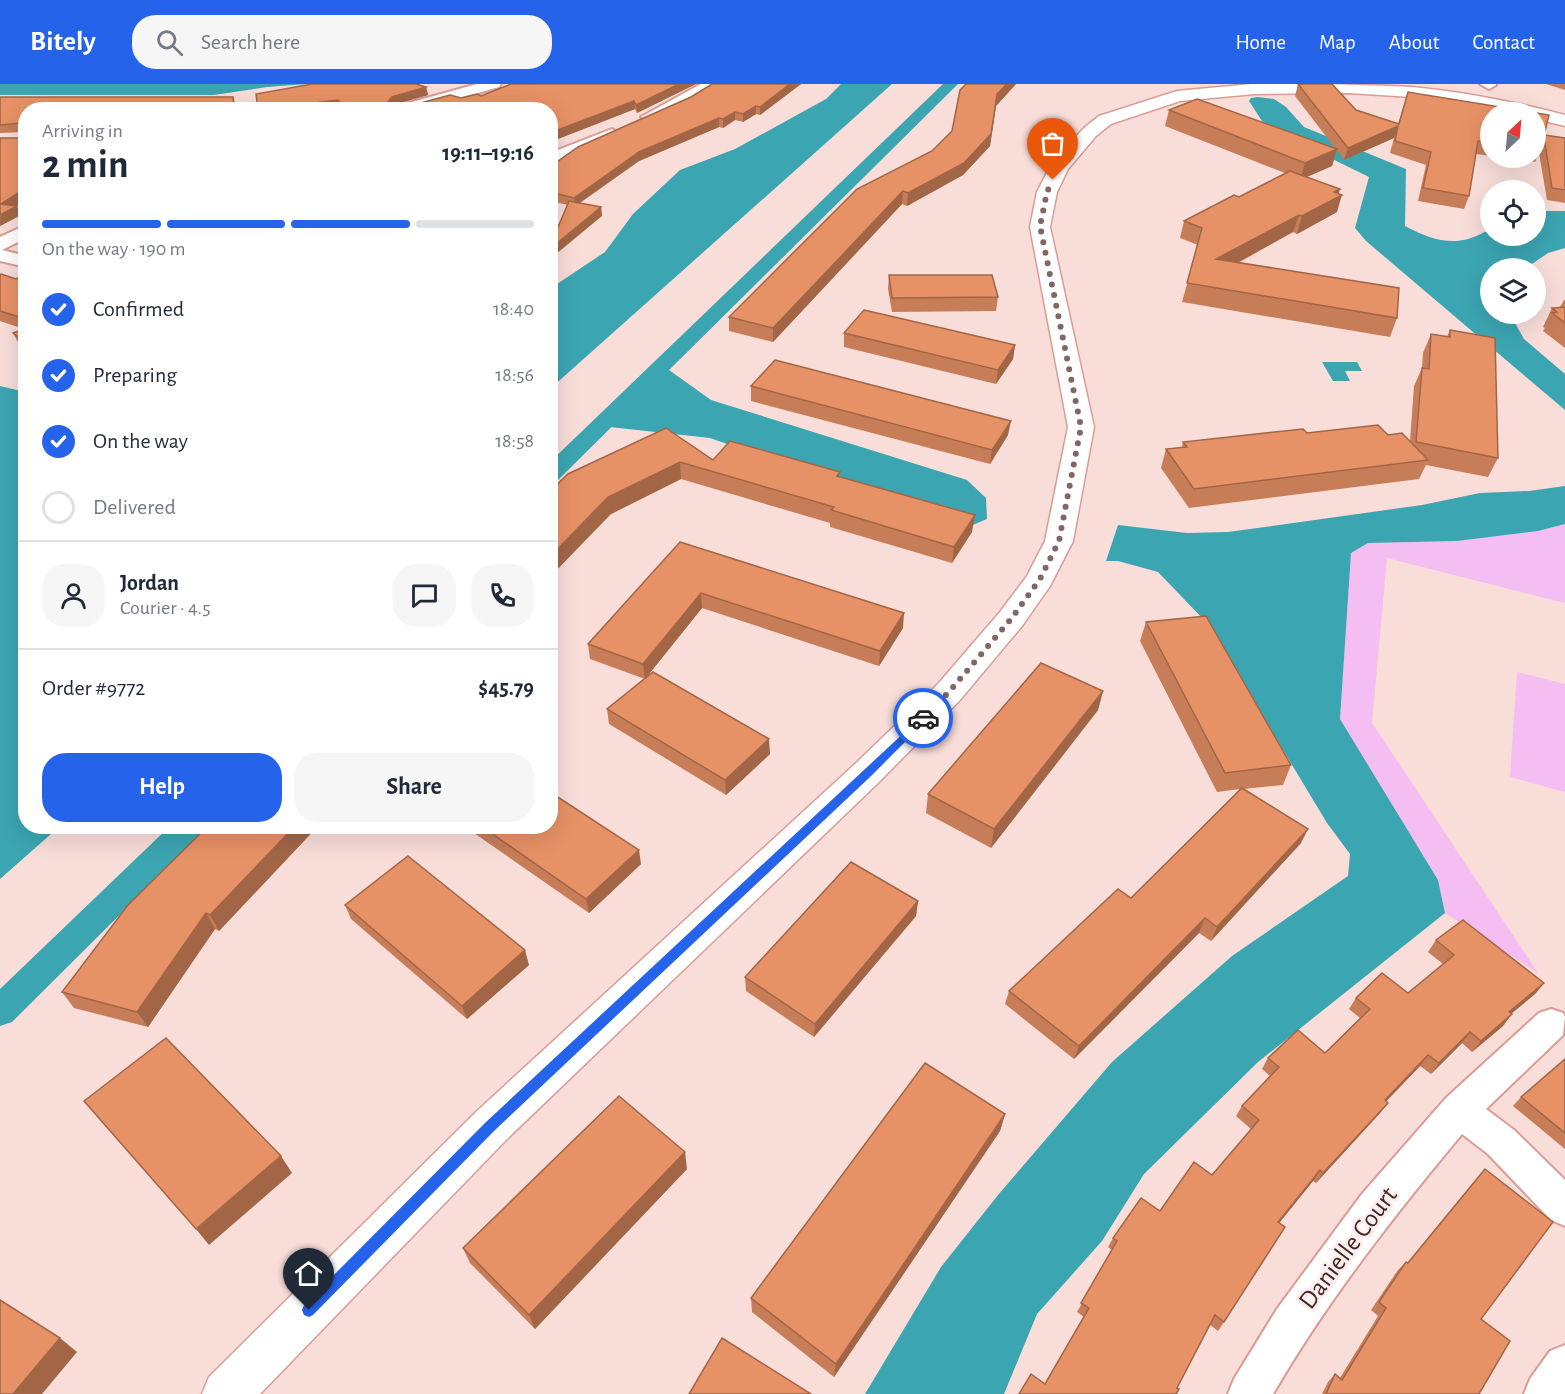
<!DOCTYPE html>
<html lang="en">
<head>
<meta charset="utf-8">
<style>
	:root { --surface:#fff; --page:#f6f6f7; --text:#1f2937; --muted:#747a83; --line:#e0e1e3; --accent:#2563eb }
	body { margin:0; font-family:"Alegreya Sans",sans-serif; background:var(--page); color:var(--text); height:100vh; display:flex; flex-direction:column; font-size:22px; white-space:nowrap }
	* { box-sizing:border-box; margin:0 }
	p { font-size:20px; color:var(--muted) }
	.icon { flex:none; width:33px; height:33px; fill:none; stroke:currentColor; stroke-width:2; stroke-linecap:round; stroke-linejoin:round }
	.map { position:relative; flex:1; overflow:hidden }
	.details { position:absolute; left:18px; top:18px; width:540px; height:732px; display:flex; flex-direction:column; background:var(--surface); border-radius:24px; box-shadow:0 6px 24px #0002 }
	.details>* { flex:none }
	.needle { width:39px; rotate:26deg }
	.controls { position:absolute; left:1480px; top:18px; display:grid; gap:12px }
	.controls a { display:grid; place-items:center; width:66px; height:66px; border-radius:50%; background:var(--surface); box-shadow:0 6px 24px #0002; font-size:30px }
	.pin { position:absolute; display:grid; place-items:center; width:51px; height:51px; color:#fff; margin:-62px -26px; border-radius:50% 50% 50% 0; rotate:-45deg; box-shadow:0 0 6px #0007 }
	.pin .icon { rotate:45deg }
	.courier { position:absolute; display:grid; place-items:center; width:60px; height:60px; margin:-30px; border:4px solid #2563eb; border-radius:50%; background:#fff; color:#222; box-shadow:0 2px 8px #0007 }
	.headline em { font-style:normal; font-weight:700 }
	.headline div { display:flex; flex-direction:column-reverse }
	.headline { display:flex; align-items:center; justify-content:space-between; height:102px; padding:0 24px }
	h1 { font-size:39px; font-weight:700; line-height:45px }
	.bar { display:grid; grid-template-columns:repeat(4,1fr); gap:9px 6px; align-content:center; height:72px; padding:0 24px }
	.bar i { height:8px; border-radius:4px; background:var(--line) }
	.bar .selected { background:var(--accent) }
	.bar p { grid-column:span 4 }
	.line { display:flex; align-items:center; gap:15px; padding:0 24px; border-top:2px solid var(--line) }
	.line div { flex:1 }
	.round { display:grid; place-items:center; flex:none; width:63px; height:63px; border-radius:24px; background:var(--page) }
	ol { padding:0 24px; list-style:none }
	li { display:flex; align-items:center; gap:18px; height:66px }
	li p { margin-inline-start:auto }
	li .icon { padding:6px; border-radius:50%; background:var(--accent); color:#fff; stroke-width:4 }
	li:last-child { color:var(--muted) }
	li i { width:33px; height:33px; border:3px solid var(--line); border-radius:50% }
	.button { display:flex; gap:12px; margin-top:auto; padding:12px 24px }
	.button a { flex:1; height:69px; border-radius:24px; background:var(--accent); color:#fff; font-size:24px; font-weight:700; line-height:69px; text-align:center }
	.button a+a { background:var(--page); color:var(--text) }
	header { display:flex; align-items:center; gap:36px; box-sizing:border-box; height:84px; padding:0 30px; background:var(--accent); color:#fff }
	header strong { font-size:28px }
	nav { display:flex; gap:33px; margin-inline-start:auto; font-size:21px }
	.search { width:420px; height:54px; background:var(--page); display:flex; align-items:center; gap:15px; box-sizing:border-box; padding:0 21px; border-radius:24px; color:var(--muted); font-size:22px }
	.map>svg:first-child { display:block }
	.green { fill:#f4bef3 }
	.water { fill:#3ca5b2 }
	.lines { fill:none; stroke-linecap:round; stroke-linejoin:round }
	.canal { fill:#3ca5b2; fill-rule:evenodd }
	.street-casing { stroke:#db9c95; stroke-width:4 }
	.secondary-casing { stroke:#db9c95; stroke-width:3 }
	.street { fill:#fff; fill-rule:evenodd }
	.secondary { fill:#fff; fill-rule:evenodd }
	.wall { fill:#c77d58 }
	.shaded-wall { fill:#a26647 }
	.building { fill:#e79166; stroke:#a26647; stroke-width:1.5 }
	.route { fill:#2563eb }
	.done { stroke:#806763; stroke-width:6; stroke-dasharray:0 10.8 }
	.labels { text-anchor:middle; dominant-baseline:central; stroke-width:6; stroke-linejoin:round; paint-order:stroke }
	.near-street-label { font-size:26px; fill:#402724; stroke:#fceeec }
</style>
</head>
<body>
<header>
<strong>Bitely</strong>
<div class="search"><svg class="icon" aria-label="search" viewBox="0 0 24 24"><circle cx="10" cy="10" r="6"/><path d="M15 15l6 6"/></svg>Search here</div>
<nav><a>Home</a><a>Map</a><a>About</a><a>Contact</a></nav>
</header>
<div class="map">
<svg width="1565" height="1310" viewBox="0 0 1565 1310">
	<rect width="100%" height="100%" fill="#f8ddd9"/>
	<g class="green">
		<polygon points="1565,440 1565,519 1387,474 1372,639 1538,889 1445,829 1438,796 1340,635 1351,469 1368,459 1457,457 1538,447"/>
		<polygon points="1517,588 1565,600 1565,708 1510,693"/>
	</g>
	<g class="water">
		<polygon points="0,0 308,0 267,3 214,11 0,11"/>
		<polygon points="841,0 892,0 551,304 551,204 605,168 633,130 680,86 735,65 826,15"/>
		<path d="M1258,13L1274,15L1286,23L1304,43L1406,85L1405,142C1436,158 1459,165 1491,144V152H1536V127H1565V164L1548,169L1526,184H1491V230H1510L1524,255L1565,290V326L1366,157L1355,144L1369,93L1279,49L1262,37L1249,17L1251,14Z"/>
		<polygon points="1322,278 1357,278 1362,287 1345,287 1350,297 1333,297"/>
		<polygon points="662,281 711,316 967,396 986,414 987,435 968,443 710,354 601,342"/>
		<polygon points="0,302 25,308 26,742 59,743 0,795"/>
		<polygon points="1565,402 1565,440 1538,447 1457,457 1368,459 1351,469 1340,635 1438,796 1445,829 1258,978 1144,1090 1102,1157 1037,1230 1004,1310 865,1310 941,1183 998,1111 1112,978 1232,872 1348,792 1350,770 1327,739 1206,538 1158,488 1118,477 1106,477 1118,441 1187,449 1228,448 1422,421 1480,409 1529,407"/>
	</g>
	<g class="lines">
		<g class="canal">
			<polygon points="943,0 958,0 558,396 550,398 550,378"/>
			<polygon points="170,742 205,742 201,750 12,938 0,942 0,905"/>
		</g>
		<defs>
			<g id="street">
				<polygon points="477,0 501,0 499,3 418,26 392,26 394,23"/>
				<polygon points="701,0 719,0 654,36 649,38 641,33"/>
				<polygon points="1480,0 1496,0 1496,1 1489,5"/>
				<polygon points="612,45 620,50 618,53 550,80 550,69"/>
				<polygon points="26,141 26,154 2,166 26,172 26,183 0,177 0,153"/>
				<path d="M1551,925L1563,929L1565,933L1563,951L1486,1025L1514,1046L1565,1096V1142L1551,1136L1488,1070L1462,1050C1393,1133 1327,1217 1273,1310H1228L1234,1295L1277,1225L1362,1110L1446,1014L1539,929Z"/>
				<polygon points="1565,1261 1565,1310 1524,1310 1530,1295 1550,1267"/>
			</g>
			<path id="secondary" d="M1252,0C1305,0 1359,0 1412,3C1464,8 1515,18 1565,31V42L1536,35V28H1509L1412,13L1349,9L1254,10L1180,17L1111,40L1096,52L1068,85L1057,108L1050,143L1094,343L1073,457L1050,502L1022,542L960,616L878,699L506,1056L260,1310H202L209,1293L476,1028L854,681L938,600L1000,528L1027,492L1045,457L1068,343L1030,143L1037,108L1052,79L1084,44L1099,32L1177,7Z"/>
		</defs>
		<use href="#street" class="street-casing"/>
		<use href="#secondary" class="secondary-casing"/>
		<use href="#street" class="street"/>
		<use href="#secondary" class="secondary"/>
	</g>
	<g class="wall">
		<polygon points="312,0 426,3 428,11 396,20 417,20 481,12 511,0 696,0 637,29 635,25 550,58 550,26 341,26"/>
		<polygon points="801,0 760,31 756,30 743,38 735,36 723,44 719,43 639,77 580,119 601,123 602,132 568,121 550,117 550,83 691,13"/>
		<polygon points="966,0 1016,0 996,22 990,62 963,91 907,122 902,120 773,258 729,247 729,233 932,67 952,47"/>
		<polygon points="1298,0 1356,26 1398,40 1408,8 1491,28 1491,72 1476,70 1469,112 1464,125 1418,117 1426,81 1390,69 1394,54 1344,76 1337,66 1332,82 1306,93 1340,105 1338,110 1337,128 1297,150 1293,148 1238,179 1397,234 1390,253 1182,218 1198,161 1180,154 1184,137 1239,113 1285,89 1165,42 1169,26 1335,64 1295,12"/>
		<polygon points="1546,0 1565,0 1565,6"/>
		<polygon points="0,13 236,21 26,26 26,116 16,122 21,131 0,142 0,54 22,54 25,51 25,48 0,49"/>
		<polygon points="1536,29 1544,51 1565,54 1565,119 1547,116 1539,69 1535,78 1504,74 1536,74"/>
		<polygon points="0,191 16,195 26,194 26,266 19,260 13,249 24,245 0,237"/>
		<polygon points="889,191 998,213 996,227 892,228 888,205"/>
		<polygon points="1564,216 1565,216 1565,264 1543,247 1545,244 1543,243 1552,224 1560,223"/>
		<polygon points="1450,246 1498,374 1488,393 1426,381 1419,395 1189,424 1161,384 1166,365 1182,363 1183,358 1307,349 1388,351 1410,357 1414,302 1422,284 1423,269 1431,250 1447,253"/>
		<polygon points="844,249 1015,261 1013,275 996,300 844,263"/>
		<polygon points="751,302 1008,351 990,380 751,317"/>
		<polygon points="666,344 713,376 840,393 972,448 952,479 830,443 830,439 681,395 611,430"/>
		<polygon points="680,458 903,544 879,582 702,524 645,595 590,575 588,560"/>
		<polygon points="1146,538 1291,681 1283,701 1243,705 1301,759 1211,857 1199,849 1074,975 1005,920 1009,907 1131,814 1240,705 1217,708 1140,557"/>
		<polygon points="1103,607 1098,626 991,764 926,729 928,710"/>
		<polygon points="607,625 770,670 726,711 609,640"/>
		<polygon points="208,742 318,742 219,847 215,845 148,943 74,924 62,908"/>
		<polygon points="470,742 550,742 641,780 589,829 471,747"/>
		<polygon points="918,817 916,832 814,953 746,907 745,893"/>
		<polygon points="345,821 529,881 467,935 351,835"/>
		<polygon points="1436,856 1544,899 1535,910 1511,930 1503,942 1472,968 1462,959 1431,990 1420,982 1386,1017 1380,1029 1316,1099 1313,1097 1279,1139 1224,1238 1218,1247 1209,1240 1045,1300 1084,1233 1077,1228 1112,1166 1108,1163 1113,1154 1160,1127 1212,1091 1251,1045 1236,1032 1242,1022 1270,992 1262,985 1268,974 1325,969 1360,934 1349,925 1356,914 1408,909 1443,880 1428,868"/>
		<polygon points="1565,975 1565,1065 1513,1022 1521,1013"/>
		<polygon points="1005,1030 1000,1047 834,1293 752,1228 751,1214"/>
		<polygon points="687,1085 535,1245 470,1179 463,1164"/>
		<polygon points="1485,1085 1479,1310 1322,1310 1328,1298 1335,1290 1340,1294 1378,1232 1371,1226 1398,1186 1406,1178 1407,1179 1476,1095"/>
	</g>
	<g class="shaded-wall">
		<polygon points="679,0 696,0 637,29 636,21"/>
		<polygon points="790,0 801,0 760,31 760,23"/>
		<polygon points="1007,0 1016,0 996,22 990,62 963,91 907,122 908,109"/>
		<polygon points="426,3 428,11 393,21 390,26 388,18 392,13"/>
		<polygon points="233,13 236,21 236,26 234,26"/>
		<polygon points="338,16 340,24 331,26 260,26"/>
		<polygon points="634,17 635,25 550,58 550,49"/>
		<polygon points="756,22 756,30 743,38 743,30"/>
		<polygon points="735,28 735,36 723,44 723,35"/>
		<polygon points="719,34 719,43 639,77 575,122 574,114 639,68"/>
		<polygon points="1398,42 1394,54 1344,76 1348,64"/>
		<polygon points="1337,65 1332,82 1300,96 1305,79"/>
		<polygon points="26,104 26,116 14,124 17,122 21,131 0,142 1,120"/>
		<polygon points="1340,105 1337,114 1342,111 1337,128 1297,150 1302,132 1334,108"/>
		<polygon points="903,107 902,120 773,258 773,244"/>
		<polygon points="601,123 602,132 550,175 550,165"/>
		<polygon points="1299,131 1293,148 1211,193 1216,175"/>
		<polygon points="1015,261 1013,275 996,300 998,286"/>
		<polygon points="1011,337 1008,351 990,380 992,366"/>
		<polygon points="680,378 681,395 611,430 550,493 550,473 608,413"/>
		<polygon points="975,431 972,448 952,479 954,463"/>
		<polygon points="701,509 702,524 645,595 643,580"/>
		<polygon points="904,529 903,544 879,582 880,567"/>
		<polygon points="1103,607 1098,626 991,764 994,745"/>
		<polygon points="769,655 770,670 726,711 725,696"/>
		<polygon points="295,742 318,742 219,847 210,831"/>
		<polygon points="1308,745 1301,759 1211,857 1217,843"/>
		<polygon points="639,766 641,780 589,829 586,815"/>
		<polygon points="918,817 916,832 814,953 815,940"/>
		<polygon points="206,829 215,845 148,943 137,928"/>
		<polygon points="1205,834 1199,849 1074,975 1079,962"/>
		<polygon points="525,866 529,881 467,935 462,922"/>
		<polygon points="1544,899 1535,910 1500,939 1509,928"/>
		<polygon points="1512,930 1503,942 1472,968 1481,957"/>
		<polygon points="1470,948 1462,959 1431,990 1439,979"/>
		<polygon points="1428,971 1420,982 1377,1027 1385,1016"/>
		<polygon points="1388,1019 1380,1029 1316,1099 1323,1089"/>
		<polygon points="1005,1030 1000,1047 834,1293 836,1280"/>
		<polygon points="685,1068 687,1085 535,1245 529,1231"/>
		<polygon points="281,1072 292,1089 209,1161 196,1145"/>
		<polygon points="1320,1086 1313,1097 1272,1148 1278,1138"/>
		<polygon points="60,1254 77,1268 42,1310 13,1310"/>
	</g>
	<g class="building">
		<polygon points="312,0 416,0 426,3 392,13 388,18 390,20 417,20 450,11 461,14 477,10 481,12 511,0 679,0 636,21 634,17 550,49 550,26 349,26 338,16 258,26 256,10"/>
		<polygon points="712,0 790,0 760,23 756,22 743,30 735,28 723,35 719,34 639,68 574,114 550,108 550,83 578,63 691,13"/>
		<polygon points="966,0 1007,0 997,10 991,50 964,79 908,109 903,107 773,244 729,233 857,105 932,67 952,47 960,6"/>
		<polygon points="1298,0 1332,0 1356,26 1399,40 1408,8 1531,28 1491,28 1491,59 1478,57 1469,112 1423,104 1431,68 1395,57 1398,42 1348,64"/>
		<polygon points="0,13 233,13 234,26 26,26 26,104 1,120 17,122 0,131 0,54 22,54 25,51 25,41 22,39 0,41"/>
		<polygon points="1197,15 1337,65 1305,79 1169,26"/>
		<polygon points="1536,29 1549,31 1544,51 1565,54 1565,106 1552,104 1544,53 1540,66 1536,65"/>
		<polygon points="1290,87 1340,105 1334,108 1342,111 1302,132 1299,131 1216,175 1399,204 1397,234 1187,199 1202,144 1184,137 1234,111 1239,113"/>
		<polygon points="569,117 601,123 550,165 550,162"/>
		<polygon points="1,190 16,195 21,192 26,194 26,235 0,227 0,191"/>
		<polygon points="889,191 992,191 998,213 892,214"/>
		<polygon points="1565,223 1565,239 1552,229 1557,228 1552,224"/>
		<polygon points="864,226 1015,261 998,286 844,249"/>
		<polygon points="26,244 26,259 13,249"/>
		<polygon points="1450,246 1495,254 1498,374 1416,358 1422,284 1429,285 1431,250 1450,253"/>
		<polygon points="775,276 1011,337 992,366 751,302"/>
		<polygon points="1378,341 1388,351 1402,349 1428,376 1194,405 1166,365 1187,363 1183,358 1303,345 1307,349"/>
		<polygon points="666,344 713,376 730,357 840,388 837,392 975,431 954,463 831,426 834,423 680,378 608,413 550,473 550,407 568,390"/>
		<polygon points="680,458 904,529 880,567 701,509 643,580 588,560"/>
		<polygon points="1206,532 1291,681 1225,689 1146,538"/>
		<polygon points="1041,579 1103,607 994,745 928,710"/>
		<polygon points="653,588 769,655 725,696 607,625"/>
		<polygon points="1242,704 1308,745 1217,843 1205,834 1079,962 1009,907 1118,805 1131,814"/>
		<polygon points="550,708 639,766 586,815 481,742 550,742"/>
		<polygon points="208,742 295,742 210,831 206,829 137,928 62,908 128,821"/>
		<polygon points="408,772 525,866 462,922 345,821"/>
		<polygon points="851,778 918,817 815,940 745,893"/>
		<polygon points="1463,836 1544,899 1509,928 1512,930 1481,957 1470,948 1439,979 1428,971 1385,1016 1388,1019 1323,1089 1320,1086 1278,1138 1285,1143 1224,1238 1215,1231 1177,1304 1179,1305 1176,1310 1019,1310 1031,1290 1045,1300 1089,1224 1081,1219 1117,1157 1113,1154 1141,1114 1160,1127 1194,1078 1212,1091 1259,1036 1242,1022 1279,983 1268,974 1298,946 1325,969 1370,925 1356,914 1382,889 1408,909 1454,871 1436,856"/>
		<polygon points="166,954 281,1072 196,1145 84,1017"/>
		<polygon points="1565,975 1565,1049 1521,1013"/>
		<polygon points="925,979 1005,1030 836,1280 751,1214"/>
		<polygon points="619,1012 685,1068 529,1231 463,1164"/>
		<polygon points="1485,1085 1553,1138 1481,1235 1510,1257 1479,1310 1326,1310 1335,1290 1342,1296 1386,1224 1379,1218 1406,1178 1408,1179"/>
		<polygon points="0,1216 60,1254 13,1310 0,1310"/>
		<polygon points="722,1254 811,1310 689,1310"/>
	</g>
	<polygon class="route" points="923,631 927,634 926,637 870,693 495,1046 313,1231 309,1233 304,1231 302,1226 304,1221 486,1038"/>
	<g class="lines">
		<polyline class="done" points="923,634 949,608 1011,535 1040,495 1059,457 1081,343 1040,142 1047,108 1053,96"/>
	</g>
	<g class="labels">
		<g class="near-street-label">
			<text transform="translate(1348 1164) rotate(-53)">Danielle Court</text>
		</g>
	</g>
</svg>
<div class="controls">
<a><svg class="needle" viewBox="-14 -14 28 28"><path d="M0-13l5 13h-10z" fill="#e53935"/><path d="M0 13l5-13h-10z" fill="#747a83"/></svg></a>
<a><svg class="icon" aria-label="locate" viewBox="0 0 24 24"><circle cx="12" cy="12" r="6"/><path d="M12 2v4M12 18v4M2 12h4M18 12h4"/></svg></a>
<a><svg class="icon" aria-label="layers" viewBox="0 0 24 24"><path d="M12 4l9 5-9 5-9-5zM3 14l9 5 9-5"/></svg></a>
</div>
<div class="pin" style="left:1053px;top:96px;background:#ea580c"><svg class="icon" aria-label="bag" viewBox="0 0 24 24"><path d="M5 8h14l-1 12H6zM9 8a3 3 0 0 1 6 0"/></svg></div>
<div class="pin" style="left:309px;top:1226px;background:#1f2937"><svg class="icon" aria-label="home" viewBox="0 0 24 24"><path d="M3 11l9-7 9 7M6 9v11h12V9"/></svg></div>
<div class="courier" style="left:923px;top:634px"><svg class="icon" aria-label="car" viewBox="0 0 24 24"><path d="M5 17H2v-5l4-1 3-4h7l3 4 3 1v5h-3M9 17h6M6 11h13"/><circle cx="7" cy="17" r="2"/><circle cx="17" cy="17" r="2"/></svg></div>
<section class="details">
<div class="headline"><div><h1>2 min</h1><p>Arriving in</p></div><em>19:11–19:16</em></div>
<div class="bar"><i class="selected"></i><i class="selected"></i><i class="selected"></i><i></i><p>On the way · 190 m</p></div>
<ol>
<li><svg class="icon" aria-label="check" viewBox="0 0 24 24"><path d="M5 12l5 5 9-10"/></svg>Confirmed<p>18:40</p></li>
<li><svg class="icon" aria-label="check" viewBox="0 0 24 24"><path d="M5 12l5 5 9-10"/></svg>Preparing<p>18:56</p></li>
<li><svg class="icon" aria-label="check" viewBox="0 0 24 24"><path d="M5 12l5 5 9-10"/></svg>On the way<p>18:58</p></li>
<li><i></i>Delivered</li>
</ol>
<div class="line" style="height:108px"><a class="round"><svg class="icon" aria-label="person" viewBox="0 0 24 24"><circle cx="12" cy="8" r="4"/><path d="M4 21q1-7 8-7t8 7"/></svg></a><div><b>Jordan</b><p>Courier · 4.5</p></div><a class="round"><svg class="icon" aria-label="chat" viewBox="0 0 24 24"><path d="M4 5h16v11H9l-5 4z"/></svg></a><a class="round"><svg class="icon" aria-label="phone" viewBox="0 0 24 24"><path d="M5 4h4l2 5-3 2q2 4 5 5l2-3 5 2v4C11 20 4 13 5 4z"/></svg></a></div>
<div class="line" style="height:78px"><div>Order #9772</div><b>$45.79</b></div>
<div class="button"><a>Help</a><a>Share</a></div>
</section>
</div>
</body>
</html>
